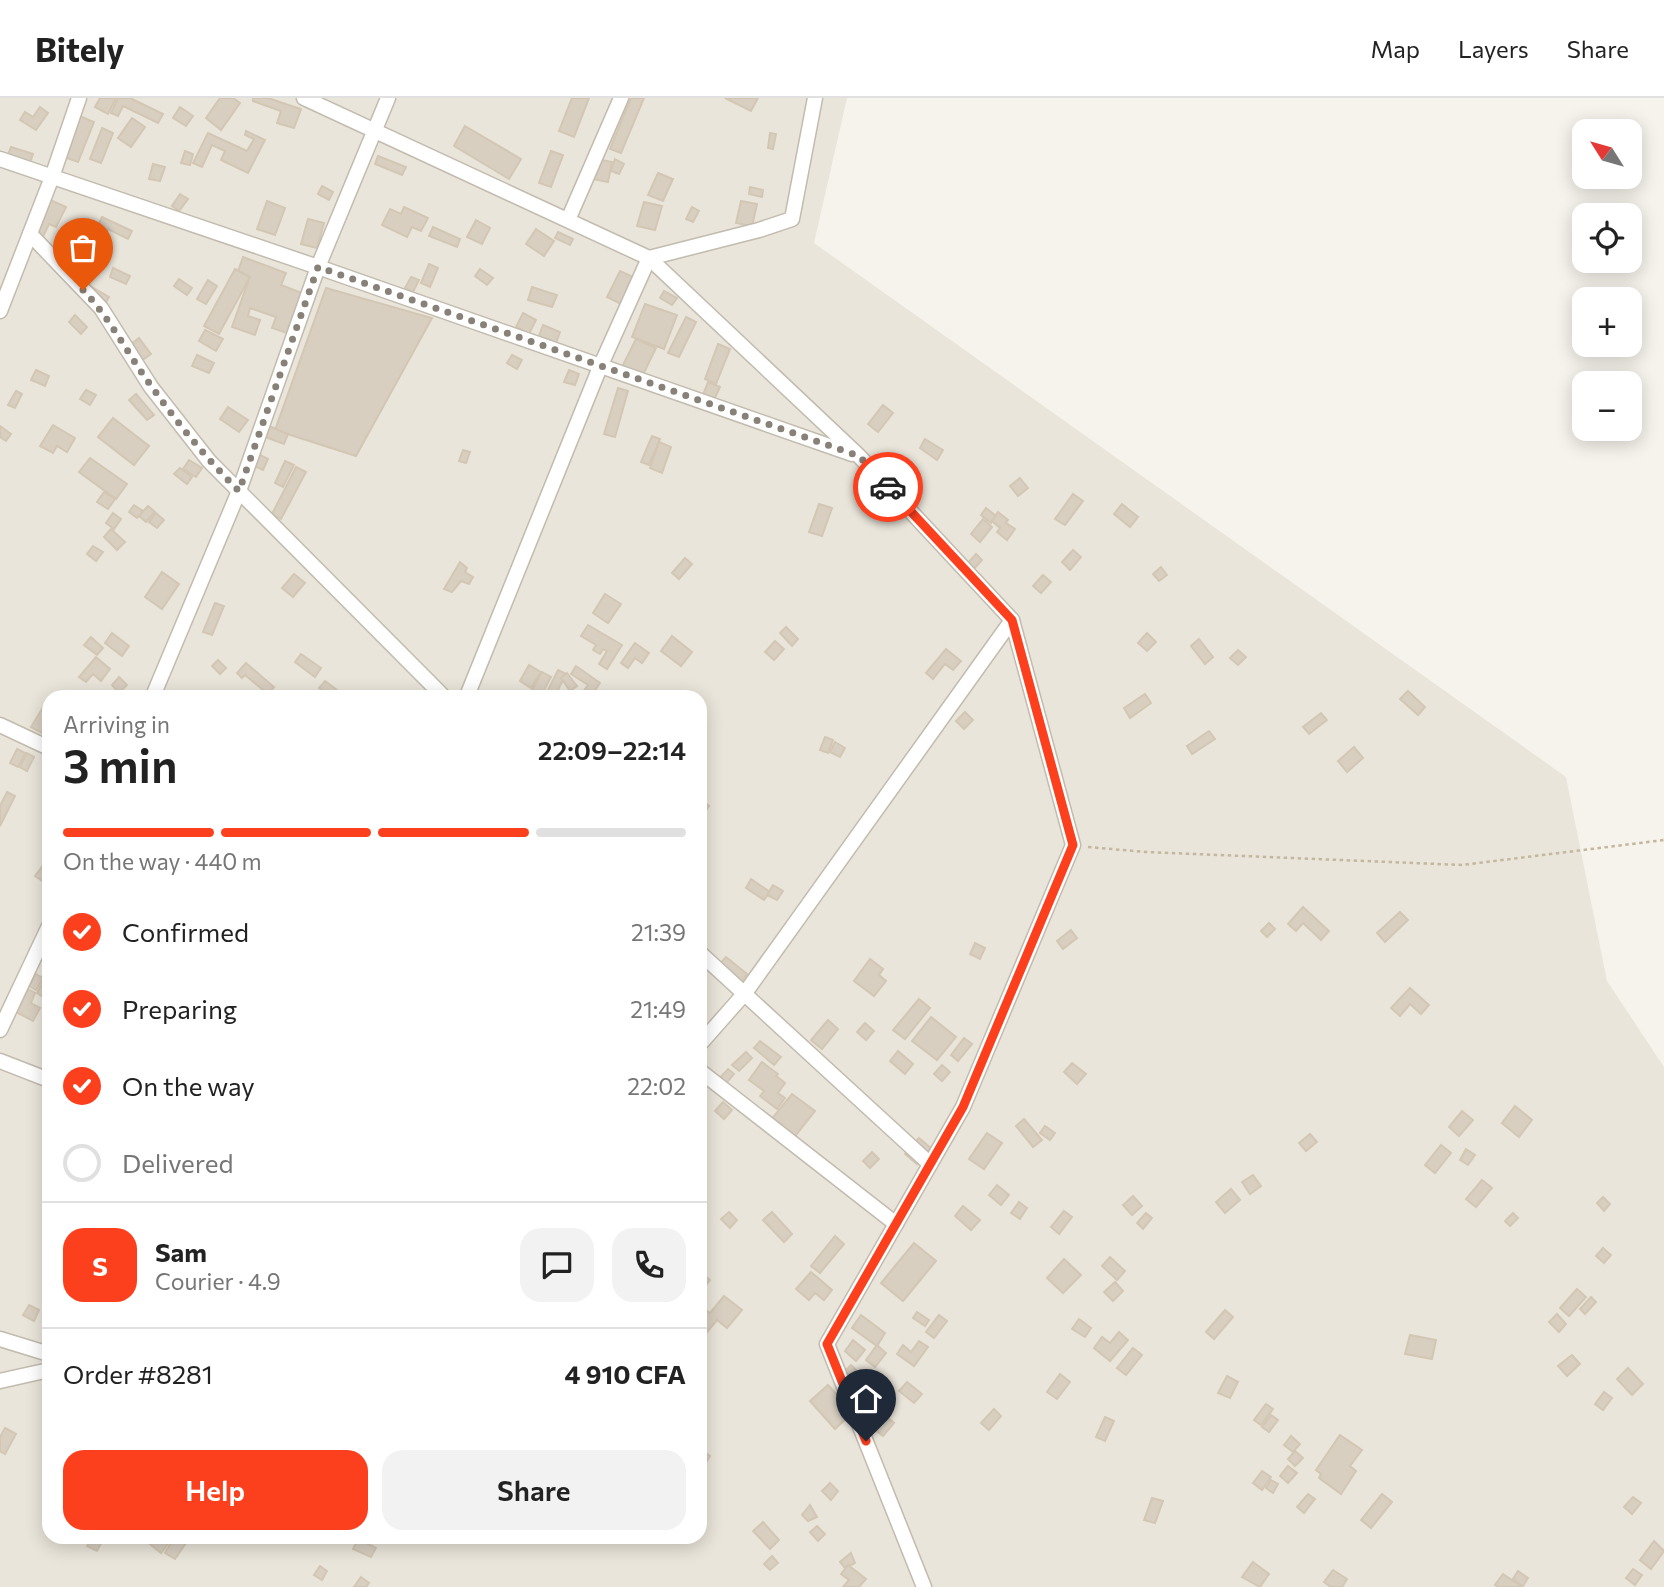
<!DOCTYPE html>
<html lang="en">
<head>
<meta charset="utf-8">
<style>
	:root { --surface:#fff; --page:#f2f2f2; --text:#222; --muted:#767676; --line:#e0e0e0; --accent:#fc3f1d }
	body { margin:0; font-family:Commissioner,sans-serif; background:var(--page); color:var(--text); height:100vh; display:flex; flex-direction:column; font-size:26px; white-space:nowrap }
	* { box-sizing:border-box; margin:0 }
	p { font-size:23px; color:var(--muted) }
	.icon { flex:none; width:38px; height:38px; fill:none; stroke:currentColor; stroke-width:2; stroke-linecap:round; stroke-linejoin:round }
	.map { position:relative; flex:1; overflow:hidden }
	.panel { position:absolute; left:42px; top:592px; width:665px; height:854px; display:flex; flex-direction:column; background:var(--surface); border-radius:21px; box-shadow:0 4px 18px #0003 }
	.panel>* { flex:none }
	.needle { width:46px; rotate:307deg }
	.controls { position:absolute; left:1572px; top:21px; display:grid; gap:14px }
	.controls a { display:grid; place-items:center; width:70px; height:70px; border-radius:14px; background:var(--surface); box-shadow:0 4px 18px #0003; font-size:35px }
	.pin { position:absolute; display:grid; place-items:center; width:60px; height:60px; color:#fff; margin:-72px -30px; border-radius:50% 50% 50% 0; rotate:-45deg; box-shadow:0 0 7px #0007 }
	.pin .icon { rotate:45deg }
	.courier { position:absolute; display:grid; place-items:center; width:70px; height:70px; margin:-35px; border:5px solid #fc3f1d; border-radius:50%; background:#fff; color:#222; box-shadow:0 2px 9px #0007 }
	.summary em { font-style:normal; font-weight:600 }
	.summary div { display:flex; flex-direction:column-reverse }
	.summary { display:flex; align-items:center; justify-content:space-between; height:119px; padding:0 21px }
	h1 { font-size:46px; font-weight:600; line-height:52px }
	.bar { display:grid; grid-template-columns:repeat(4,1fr); gap:10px 7px; align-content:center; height:84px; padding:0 21px }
	.bar i { height:9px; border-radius:5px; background:var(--line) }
	.bar .on { background:var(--accent) }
	.bar p { grid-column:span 4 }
	.line { display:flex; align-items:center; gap:18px; padding:0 21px; border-top:2px solid var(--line) }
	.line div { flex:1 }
	.round { display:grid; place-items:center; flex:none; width:74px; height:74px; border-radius:21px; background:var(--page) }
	ol { padding:0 21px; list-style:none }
	li { display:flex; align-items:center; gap:21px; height:77px }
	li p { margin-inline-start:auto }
	li .icon { padding:7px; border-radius:50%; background:var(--accent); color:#fff; stroke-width:4 }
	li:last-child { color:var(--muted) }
	li i { width:38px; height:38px; border:4px solid var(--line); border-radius:50% }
	.button { display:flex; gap:14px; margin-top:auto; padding:14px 21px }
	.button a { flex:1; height:80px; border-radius:21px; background:var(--accent); color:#fff; font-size:28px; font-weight:600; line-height:80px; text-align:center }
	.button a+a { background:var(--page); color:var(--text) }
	header { display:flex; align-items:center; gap:42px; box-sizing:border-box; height:98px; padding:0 35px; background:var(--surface); border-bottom:2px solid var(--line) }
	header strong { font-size:33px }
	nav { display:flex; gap:38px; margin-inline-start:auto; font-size:24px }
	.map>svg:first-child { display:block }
	.residential { fill:#eae5da; fill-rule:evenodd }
	.building { fill:#d8cfc1; stroke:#d3c7b4; stroke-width:2 }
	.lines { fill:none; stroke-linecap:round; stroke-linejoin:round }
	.street-casing { stroke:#c2bbae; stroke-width:17 }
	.path { stroke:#c4b79f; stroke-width:2.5; stroke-dasharray:3.5 3.5; stroke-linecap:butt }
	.street { stroke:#fff; stroke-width:14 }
	.done { stroke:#878178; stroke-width:7; stroke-dasharray:0 12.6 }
	.route { stroke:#fc3f1d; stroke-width:9 }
</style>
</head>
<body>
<header>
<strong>Bitely</strong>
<nav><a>Map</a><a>Layers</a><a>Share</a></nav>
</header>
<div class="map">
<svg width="1664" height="1489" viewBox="0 0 1664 1489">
	<rect width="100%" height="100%" fill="#f6f3ec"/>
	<path class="residential" d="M0,0H847L814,145L1566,679L1607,883L1664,969V1489H0ZM49,598H700V1438H49Z"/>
	<g class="building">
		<polygon points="100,0 116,0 108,16 95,9"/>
		<polygon points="118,0 130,0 163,16 158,25 123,8 118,18 111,15"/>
		<polygon points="220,0 233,0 240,5 221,32 206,20"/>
		<polygon points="253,0 268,0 301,11 294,30 277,25 281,13 253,3"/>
		<polygon points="572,0 589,0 574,39 559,33"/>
		<polygon points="631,0 644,0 621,55 610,51"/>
		<polygon points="725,0 758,0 751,13"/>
		<polygon points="40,9 48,15 36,32 20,22 25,14 33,19"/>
		<polygon points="180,9 193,18 186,28 173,20"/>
		<polygon points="77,17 94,24 78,64 61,58"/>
		<polygon points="132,20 145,29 131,49 118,40"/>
		<polygon points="465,28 521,61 509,81 454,48"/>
		<polygon points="102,30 113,35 101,65 90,61"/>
		<polygon points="246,33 265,42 248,75 221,62 225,53 212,47 202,69 193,65 208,35 247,53 254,41 245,37"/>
		<polygon points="770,35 776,36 773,51 768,50"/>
		<polygon points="11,49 33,56 26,76 4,68"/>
		<polygon points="185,53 193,56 190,67 181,65"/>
		<polygon points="551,53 563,57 551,89 539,85"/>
		<polygon points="378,58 406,69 402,77 375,66"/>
		<polygon points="597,61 612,64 608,84 593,81"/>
		<polygon points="615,61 624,66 619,76 611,73"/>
		<polygon points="153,66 165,69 160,83 149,81"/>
		<polygon points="658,75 673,81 663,103 648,97"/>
		<polygon points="322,88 333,94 329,102 318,96"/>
		<polygon points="750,89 763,92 762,99 749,96"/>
		<polygon points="180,96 188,101 179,113 172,108"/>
		<polygon points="48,101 66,109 56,129 49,126 42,141 32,136"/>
		<polygon points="267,103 285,110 275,137 257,131"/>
		<polygon points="741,103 757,106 752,128 736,125"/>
		<polygon points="644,104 662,108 655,132 637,128"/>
		<polygon points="404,109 428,120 421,133 412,129 407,139 382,127 390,111 401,116"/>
		<polygon points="692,109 699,113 693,124 686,121"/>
		<polygon points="102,119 132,133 128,141 108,131 87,174 78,170"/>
		<polygon points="308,121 324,125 317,150 301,146"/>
		<polygon points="476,122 490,130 482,146 467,139"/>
		<polygon points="433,129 460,141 457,149 429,138"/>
		<polygon points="536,131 554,143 544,158 526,146"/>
		<polygon points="558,134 573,141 570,147 555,140"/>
		<polygon points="63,143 79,154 72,164 56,153"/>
		<polygon points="243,159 286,175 281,187 302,195 287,235 272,230 276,219 250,210 248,218 260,222 255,237 232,229 248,184 236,179"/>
		<polygon points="429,166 438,170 430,189 421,185"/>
		<polygon points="113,170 130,178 126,186 110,179"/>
		<polygon points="235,171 250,179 219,236 204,228"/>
		<polygon points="480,171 493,180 487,187 475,178"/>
		<polygon points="620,173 641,183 629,210 607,199"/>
		<polygon points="411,179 419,182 413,194 405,190"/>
		<polygon points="179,181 192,190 187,197 174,188"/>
		<polygon points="208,182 217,188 206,206 197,201"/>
		<polygon points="92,189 109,199 102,211 85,202"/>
		<polygon points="532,189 557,197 552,209 528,202"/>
		<polygon points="326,190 432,220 356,358 275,332"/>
		<polygon points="664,193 677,200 672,207 660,200"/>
		<polygon points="645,206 677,217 664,251 632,239"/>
		<polygon points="523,215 536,222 529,236 516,229"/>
		<polygon points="75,217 87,229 81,236 69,224"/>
		<polygon points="686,219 696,224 679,259 668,255"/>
		<polygon points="543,227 560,234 556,245 539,238"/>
		<polygon points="205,232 223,241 216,253 199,243"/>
		<polygon points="139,240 151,256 141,263 130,247"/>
		<polygon points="636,241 656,250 642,279 622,269"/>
		<polygon points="718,246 730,251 716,286 705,281"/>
		<polygon points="197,257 214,265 209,275 192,268"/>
		<polygon points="512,257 522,262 517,271 507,265"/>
		<polygon points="36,272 49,278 45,288 31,282"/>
		<polygon points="569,272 579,276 575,287 564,284"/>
		<polygon points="708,284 720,289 714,302 703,297"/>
		<polygon points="618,290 628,293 615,339 604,336"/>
		<polygon points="86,292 96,297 90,307 80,301"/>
		<polygon points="16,293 22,296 15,310 8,307"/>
		<polygon points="136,296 154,317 147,322 129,302"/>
		<polygon points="883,307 893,315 878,334 868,326"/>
		<polygon points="228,309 248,322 239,334 220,321"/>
		<polygon points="113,320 149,348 134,367 98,339"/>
		<polygon points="53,327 75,340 67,354 57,348 53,355 40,348"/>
		<polygon points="0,328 11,336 6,343 0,339"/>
		<polygon points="269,328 288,336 284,346 265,339"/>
		<polygon points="652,338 660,341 649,367 641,364"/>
		<polygon points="925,341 943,352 937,362 920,350"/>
		<polygon points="659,344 671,349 662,375 650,370"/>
		<polygon points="463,352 470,354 466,365 459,363"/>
		<polygon points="258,356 268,361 263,372 252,367"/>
		<polygon points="90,360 127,386 116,401 79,374"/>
		<polygon points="189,362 202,370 196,379 183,371"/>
		<polygon points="285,363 294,367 283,389 275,385"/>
		<polygon points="296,369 306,374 281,421 272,416"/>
		<polygon points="180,370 192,379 187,386 174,376"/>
		<polygon points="1020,380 1028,390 1018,398 1010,388"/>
		<polygon points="104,394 115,401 108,411 97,404"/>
		<polygon points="1073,396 1083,403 1065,427 1055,421"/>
		<polygon points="819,406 832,410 822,438 809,434"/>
		<polygon points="1122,406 1138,419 1130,429 1114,416"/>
		<polygon points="134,407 143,413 137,420 129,414"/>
		<polygon points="148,408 155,414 146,424 139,418"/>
		<polygon points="986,410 996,418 991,425 981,417"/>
		<polygon points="998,414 1008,422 1006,425 1015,431 1007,442 997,434 1000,430 992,423"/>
		<polygon points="113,415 121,421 114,431 106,425"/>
		<polygon points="156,415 164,422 157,430 149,424"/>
		<polygon points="983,421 992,429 980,444 971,436"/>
		<polygon points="111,431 125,444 117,452 104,439"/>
		<polygon points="93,448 103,454 96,463 87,456"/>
		<polygon points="1073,452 1081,459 1070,472 1062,464"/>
		<polygon points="976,456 982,462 973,472 967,466"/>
		<polygon points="685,460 692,466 679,481 672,475"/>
		<polygon points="460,464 467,470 465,474 473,479 469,486 461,483 452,494 444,491"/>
		<polygon points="1161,469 1167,477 1159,483 1153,476"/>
		<polygon points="162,474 179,486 162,511 145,499"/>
		<polygon points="294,476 305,485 293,499 282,490"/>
		<polygon points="1043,477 1051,484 1041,495 1033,488"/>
		<polygon points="605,496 621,506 608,525 593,515"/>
		<polygon points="215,505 224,508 212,537 203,534"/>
		<polygon points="588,527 622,547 607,571 599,566 607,553 603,551 600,556 593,552 596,547 581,538"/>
		<polygon points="786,529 798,541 792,548 780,535"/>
		<polygon points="112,535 129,548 122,558 105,545"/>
		<polygon points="1147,535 1156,544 1147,553 1138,545"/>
		<polygon points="672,538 692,554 681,568 661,553"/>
		<polygon points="91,539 103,550 97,557 84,547"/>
		<polygon points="1199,541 1213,559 1205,566 1191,548"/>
		<polygon points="775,543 784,551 774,562 765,554"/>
		<polygon points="635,545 649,555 642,565 635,560 628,570 621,565"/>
		<polygon points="946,551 961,563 953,572 945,566 933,581 926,575"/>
		<polygon points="1238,552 1246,559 1238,567 1230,560"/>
		<polygon points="301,556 321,570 315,579 295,564"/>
		<polygon points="96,559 110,571 101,583 93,576 86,584 79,579"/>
		<polygon points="218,562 226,570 220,576 212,568"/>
		<polygon points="246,565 274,589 268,596 245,577 242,580 237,575"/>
		<polygon points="529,567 541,574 531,590 520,583"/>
		<polygon points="576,568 600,585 591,598 583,594 588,587 571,576"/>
		<polygon points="558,572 566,576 555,598 547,594"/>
		<polygon points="542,574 551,579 541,598 535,598 530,596"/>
		<polygon points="567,575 577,588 570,593 561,580"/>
		<polygon points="119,579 127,587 119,595 112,587"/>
		<polygon points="325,583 337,592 332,598 319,590"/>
		<polygon points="1408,593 1425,609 1418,617 1400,601"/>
		<polygon points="1145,596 1151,605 1130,620 1124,610"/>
		<polygon points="45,606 49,608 49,622 42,635 31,629"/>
		<polygon points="965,614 973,622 964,631 956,623"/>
		<polygon points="1321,615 1327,622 1309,636 1303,629"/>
		<polygon points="1209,633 1215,641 1192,656 1187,648"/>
		<polygon points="825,639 833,642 828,655 820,652"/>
		<polygon points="835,644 845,650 840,659 830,654"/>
		<polygon points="1354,649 1363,660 1347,674 1338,663"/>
		<polygon points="17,651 25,655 18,669 10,665"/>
		<polygon points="27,655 34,659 27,673 20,669"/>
		<polygon points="7,694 15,698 0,728 0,708"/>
		<polygon points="702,702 709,708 702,718 700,705"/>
		<polygon points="44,766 49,770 48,787 35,778"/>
		<polygon points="751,781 770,794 764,802 746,790"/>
		<polygon points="773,787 783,793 777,802 767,797"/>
		<polygon points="1303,809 1329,833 1321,842 1303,825 1296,833 1288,826"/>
		<polygon points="1400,814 1408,822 1385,844 1377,835"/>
		<polygon points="1269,825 1275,831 1267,839 1261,833"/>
		<polygon points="1071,832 1077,840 1063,851 1057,843"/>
		<polygon points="975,845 985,850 980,861 970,856"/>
		<polygon points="726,859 747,876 741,884 719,867"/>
		<polygon points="870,861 883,871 879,877 886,883 874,898 854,883"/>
		<polygon points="36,876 43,880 36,892 29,888"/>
		<polygon points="44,882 49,885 49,892 45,900 37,895"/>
		<polygon points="1410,890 1429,907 1421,916 1410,906 1400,918 1391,910"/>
		<polygon points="28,891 35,895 31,905 40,910 33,923 16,914"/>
		<polygon points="919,901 930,910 905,941 893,932"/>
		<polygon points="931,919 956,939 937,962 912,943"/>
		<polygon points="828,922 838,931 822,951 811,942"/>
		<polygon points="865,925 874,933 866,942 857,934"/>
		<polygon points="964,940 972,946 958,963 951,957"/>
		<polygon points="760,943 781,959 774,967 754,950"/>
		<polygon points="898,953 913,966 905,976 890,963"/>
		<polygon points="746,954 752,960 739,973 732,967"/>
		<polygon points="762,964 778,976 776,978 785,985 778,995 785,1000 777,1011 760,998 764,993 749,982"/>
		<polygon points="1072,965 1086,976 1077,986 1064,974"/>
		<polygon points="942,967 950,974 942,983 934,976"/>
		<polygon points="728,971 734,976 722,990 715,985"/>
		<polygon points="792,996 815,1013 788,1047 765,1029"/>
		<polygon points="723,1004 732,1012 724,1021 715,1013"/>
		<polygon points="1515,1008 1532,1022 1519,1039 1502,1025"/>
		<polygon points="1462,1013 1473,1022 1459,1038 1449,1029"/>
		<polygon points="1024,1021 1042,1042 1033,1049 1016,1028"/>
		<polygon points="1045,1028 1055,1035 1050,1042 1040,1035"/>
		<polygon points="987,1035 1002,1045 984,1071 969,1061"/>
		<polygon points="1310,1036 1317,1044 1306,1053 1299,1045"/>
		<polygon points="919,1040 931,1050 917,1066 905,1056"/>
		<polygon points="1441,1047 1451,1055 1435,1075 1425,1067"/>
		<polygon points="1466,1051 1475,1057 1468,1067 1460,1062"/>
		<polygon points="872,1054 879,1061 870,1070 863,1063"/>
		<polygon points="1253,1077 1261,1088 1250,1096 1242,1084"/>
		<polygon points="1482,1082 1492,1090 1476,1109 1466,1101"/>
		<polygon points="997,1087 1009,1097 1001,1107 989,1097"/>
		<polygon points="1231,1091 1240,1102 1225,1115 1216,1104"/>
		<polygon points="1133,1098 1142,1108 1132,1117 1123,1107"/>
		<polygon points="1603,1099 1610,1106 1604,1113 1597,1105"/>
		<polygon points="1019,1104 1027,1110 1020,1121 1011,1115"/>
		<polygon points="963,1108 980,1122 971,1132 955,1118"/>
		<polygon points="1064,1113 1072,1119 1059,1136 1051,1129"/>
		<polygon points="729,1114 737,1122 730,1130 721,1121"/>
		<polygon points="772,1114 792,1136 784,1144 763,1122"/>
		<polygon points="1146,1115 1152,1120 1143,1131 1137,1125"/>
		<polygon points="1513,1115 1518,1120 1510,1128 1505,1123"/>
		<polygon points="835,1138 844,1146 820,1175 811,1168"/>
		<polygon points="914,1145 936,1163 903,1203 881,1185"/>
		<polygon points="1603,1150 1611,1157 1604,1165 1596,1158"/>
		<polygon points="1110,1159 1125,1173 1117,1182 1102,1168"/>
		<polygon points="1064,1161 1081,1177 1063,1195 1047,1180"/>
		<polygon points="811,1174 832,1192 824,1202 815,1195 809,1202 796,1191"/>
		<polygon points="702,1175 710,1182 700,1194 700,1178"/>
		<polygon points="1115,1184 1123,1193 1113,1203 1104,1194"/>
		<polygon points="1577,1191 1586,1199 1569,1218 1560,1210"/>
		<polygon points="724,1198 742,1212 727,1230 717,1222 702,1240 700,1238 700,1208 710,1215"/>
		<polygon points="1591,1199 1596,1204 1585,1216 1580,1211"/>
		<polygon points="29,1207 39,1212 34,1223 23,1217"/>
		<polygon points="1225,1212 1233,1219 1214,1241 1206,1234"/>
		<polygon points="917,1214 929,1222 925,1228 913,1220"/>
		<polygon points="1557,1216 1566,1226 1559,1234 1549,1224"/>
		<polygon points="861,1217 885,1235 877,1248 852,1230"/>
		<polygon points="939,1217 947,1223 934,1240 926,1234"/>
		<polygon points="1079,1221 1091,1230 1085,1239 1072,1231"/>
		<polygon points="1119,1234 1128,1242 1110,1263 1094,1250 1102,1239 1110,1245"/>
		<polygon points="1410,1237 1436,1242 1432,1261 1405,1256"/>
		<polygon points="853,1242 865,1252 856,1263 845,1253"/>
		<polygon points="919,1243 928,1249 914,1268 897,1256 903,1247 911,1254"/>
		<polygon points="877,1247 886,1255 875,1269 866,1262"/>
		<polygon points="1133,1250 1142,1257 1126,1277 1117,1270"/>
		<polygon points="1572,1257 1580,1266 1567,1278 1558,1268"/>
		<polygon points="851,1267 859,1275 852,1282 844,1274"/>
		<polygon points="1628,1270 1643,1286 1632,1297 1617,1281"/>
		<polygon points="1060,1276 1070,1284 1057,1301 1047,1294"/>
		<polygon points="1227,1278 1238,1284 1230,1300 1218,1295"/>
		<polygon points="907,1284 922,1296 914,1305 899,1293"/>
		<polygon points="828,1287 853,1314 835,1331 810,1303"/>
		<polygon points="1604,1294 1612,1300 1603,1312 1595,1306"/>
		<polygon points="1266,1306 1273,1311 1261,1327 1254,1322"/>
		<polygon points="877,1311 894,1325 883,1338 865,1324"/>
		<polygon points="994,1311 1001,1318 989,1332 981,1325"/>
		<polygon points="1271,1317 1278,1322 1269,1334 1262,1329"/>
		<polygon points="1105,1319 1114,1323 1105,1343 1096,1339"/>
		<polygon points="5,1330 16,1336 5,1356 0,1353 0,1339"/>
		<polygon points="1340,1337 1362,1352 1350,1368 1356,1373 1341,1396 1319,1380 1321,1376 1316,1372"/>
		<polygon points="1291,1338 1300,1346 1293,1354 1284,1347"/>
		<polygon points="700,1351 710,1358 702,1371 700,1369"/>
		<polygon points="1295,1353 1303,1360 1295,1368 1288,1361"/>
		<polygon points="1288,1368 1297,1375 1288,1385 1280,1378"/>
		<polygon points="1262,1373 1271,1379 1262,1392 1253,1385"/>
		<polygon points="1271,1382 1278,1386 1273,1395 1266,1390"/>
		<polygon points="830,1385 838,1393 831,1402 822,1393"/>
		<polygon points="1308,1396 1315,1401 1304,1415 1297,1409"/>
		<polygon points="1382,1396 1392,1404 1371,1430 1361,1422"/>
		<polygon points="1633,1399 1641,1405 1632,1416 1624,1409"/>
		<polygon points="1152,1400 1163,1403 1155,1425 1144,1422"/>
		<polygon points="810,1407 817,1419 808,1423 802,1417"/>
		<polygon points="763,1424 779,1442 770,1451 753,1433"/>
		<polygon points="817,1428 825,1436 818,1443 810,1434"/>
		<polygon points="93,1438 105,1438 97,1453 87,1448"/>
		<polygon points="147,1438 173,1438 173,1439 161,1455 145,1442"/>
		<polygon points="175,1438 183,1438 188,1442 175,1461 165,1455"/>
		<polygon points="358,1441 376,1450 371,1459 353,1451"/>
		<polygon points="1654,1443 1664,1453 1651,1471 1640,1462"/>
		<polygon points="851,1455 855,1465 845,1470 840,1464"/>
		<polygon points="772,1458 778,1465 770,1472 764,1466"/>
		<polygon points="1253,1464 1269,1476 1260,1489 1242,1479"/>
		<polygon points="848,1467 866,1481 859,1489 843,1489 849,1482 841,1476"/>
		<polygon points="320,1468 327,1473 322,1482 314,1477"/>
		<polygon points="1633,1471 1642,1477 1635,1487 1626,1480"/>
		<polygon points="1333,1472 1347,1481 1342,1489 1331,1489 1324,1484"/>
		<polygon points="1518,1473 1528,1480 1523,1488 1513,1481"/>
		<polygon points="1503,1476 1522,1489 1499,1489 1495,1487"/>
		<polygon points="361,1479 369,1485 366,1489 354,1489"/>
	</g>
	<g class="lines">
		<defs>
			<g id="street">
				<polyline points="304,0 649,160 859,358 1012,522 1073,747 963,1009 827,1246 924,1489"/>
				<polyline points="0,61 318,169 852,356"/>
				<polyline points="568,122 621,0"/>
				<polyline points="30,136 101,210 151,289 209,363 443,598"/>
				<polyline points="0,213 52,79 79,0"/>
				<polyline points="153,598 239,393 318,169 388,0"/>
				<polyline points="467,598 600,269 649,160 759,132 792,121 815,0"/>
				<polyline points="0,627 49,650"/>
				<polyline points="700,855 930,1066"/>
				<polyline points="0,932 49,828"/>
				<polyline points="700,946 745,895 1012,522"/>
				<polyline points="0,963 49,982"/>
				<polyline points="700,973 896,1126"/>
				<polyline points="0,1241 49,1256"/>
				<polyline points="0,1283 49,1272"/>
			</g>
		</defs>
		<use href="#street" class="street-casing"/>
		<polyline class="path" points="1088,749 1146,754 1462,767 1664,742"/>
		<use href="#street" class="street"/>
	</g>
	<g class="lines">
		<path class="done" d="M83,192C111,221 128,257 152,289C178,326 207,361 239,393L318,169L859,358L888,389"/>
		<polyline class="route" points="866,1343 827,1246 963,1009 1073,747 1012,522 888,389"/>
	</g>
</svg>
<div class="controls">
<a><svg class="needle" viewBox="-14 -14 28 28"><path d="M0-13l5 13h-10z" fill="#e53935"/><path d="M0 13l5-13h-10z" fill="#767676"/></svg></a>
<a><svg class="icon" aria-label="locate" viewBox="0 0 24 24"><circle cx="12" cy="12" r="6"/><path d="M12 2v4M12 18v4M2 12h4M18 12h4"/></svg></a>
<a>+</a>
<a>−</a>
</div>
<div class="pin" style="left:83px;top:192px;background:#ea580c"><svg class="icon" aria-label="bag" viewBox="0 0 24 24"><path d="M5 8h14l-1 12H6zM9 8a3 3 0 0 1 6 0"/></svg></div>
<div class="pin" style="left:866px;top:1343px;background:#1f2937"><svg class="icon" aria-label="home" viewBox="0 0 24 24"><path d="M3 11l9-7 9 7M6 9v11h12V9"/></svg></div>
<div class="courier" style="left:888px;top:389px"><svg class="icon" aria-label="car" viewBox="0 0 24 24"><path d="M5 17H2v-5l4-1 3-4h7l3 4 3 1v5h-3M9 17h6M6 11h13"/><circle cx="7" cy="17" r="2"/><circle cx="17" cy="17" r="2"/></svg></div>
<section class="panel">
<div class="summary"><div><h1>3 min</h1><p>Arriving in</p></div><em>22:09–22:14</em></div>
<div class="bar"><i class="on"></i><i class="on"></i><i class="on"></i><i></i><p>On the way · 440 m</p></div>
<ol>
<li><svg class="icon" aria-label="check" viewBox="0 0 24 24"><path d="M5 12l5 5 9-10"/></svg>Confirmed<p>21:39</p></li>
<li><svg class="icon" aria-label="check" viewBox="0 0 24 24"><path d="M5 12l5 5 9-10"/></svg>Preparing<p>21:49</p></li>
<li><svg class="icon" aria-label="check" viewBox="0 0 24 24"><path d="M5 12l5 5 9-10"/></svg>On the way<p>22:02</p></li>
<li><i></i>Delivered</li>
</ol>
<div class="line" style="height:126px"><b class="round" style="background:var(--accent);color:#fff">S</b><div><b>Sam</b><p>Courier · 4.9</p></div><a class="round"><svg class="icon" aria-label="chat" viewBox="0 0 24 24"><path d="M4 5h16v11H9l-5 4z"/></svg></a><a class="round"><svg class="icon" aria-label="phone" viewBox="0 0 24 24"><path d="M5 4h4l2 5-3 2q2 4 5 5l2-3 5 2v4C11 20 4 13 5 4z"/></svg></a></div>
<div class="line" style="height:91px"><div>Order #8281</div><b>4 910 CFA</b></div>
<div class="button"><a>Help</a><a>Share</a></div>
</section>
</div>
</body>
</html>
